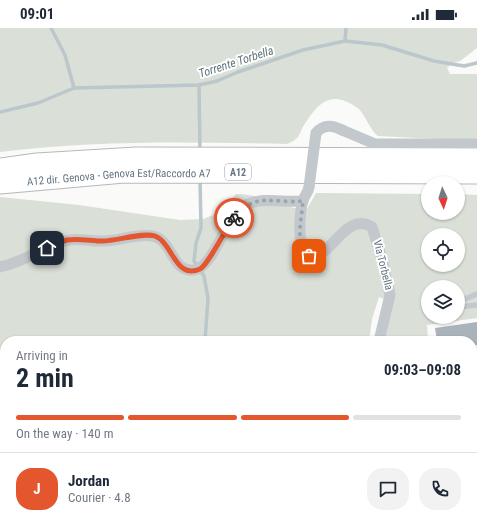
<!DOCTYPE html>
<html lang="en">
<head>
<meta charset="utf-8">
<style>
	:root { --surface:#fff; --page:#f2f2f3; --text:#1f2937; --muted:#747a83; --line:#e0e1e3; --accent:#e4572e }
	body { margin:0; font-family:"Roboto Condensed",sans-serif; background:var(--page); color:var(--text); height:100vh; display:flex; flex-direction:column; font-size:15px; white-space:nowrap }
	* { box-sizing:border-box; margin:0 }
	p { font-size:13px; color:var(--muted) }
	.icon { flex:none; width:22px; height:22px; fill:none; stroke:currentColor; stroke-width:2; stroke-linecap:round; stroke-linejoin:round }
	.map { position:relative; flex:1; overflow:hidden }
	.details { position:absolute; left:0px; top:308px; width:477px; height:196px; display:flex; flex-direction:column; background:var(--surface); border-radius:16px 16px 0 0; box-shadow:0 1px 3px #0004 }
	.details>* { flex:none }
	.needle { width:26px; rotate:176deg }
	.tools { position:absolute; left:421px; top:148px; display:grid; gap:8px }
	.tools a { display:grid; place-items:center; width:44px; height:44px; border-radius:50%; background:var(--surface); box-shadow:0 1px 3px #0004; font-size:20px }
	.pin { position:absolute; display:grid; place-items:center; width:34px; height:34px; color:#fff; margin:-17px; border-radius:8px; box-shadow:0 2px 6px #0006 }
	.courier { position:absolute; display:grid; place-items:center; width:40px; height:40px; margin:-20px; border:3px solid #e4572e; border-radius:50%; background:#fff; color:#222; box-shadow:0 1px 5px #0007 }
	.overview em { font-style:normal; font-weight:700 }
	.overview div { display:flex; flex-direction:column-reverse }
	.overview { display:flex; align-items:center; justify-content:space-between; height:68px; padding:0 16px }
	h1 { font-size:26px; font-weight:700; line-height:30px }
	.bar { display:grid; grid-template-columns:repeat(4,1fr); gap:6px 4px; align-content:center; height:48px; padding:0 16px }
	.bar i { height:5px; border-radius:3px; background:var(--line) }
	.bar .selected { background:var(--accent) }
	.bar p { grid-column:span 4 }
	.line { display:flex; align-items:center; gap:10px; padding:0 16px; border-top:1px solid var(--line) }
	.line div { flex:1 }
	.round { display:grid; place-items:center; flex:none; width:42px; height:42px; border-radius:16px; background:var(--page) }
	.status { display:flex; justify-content:space-between; align-items:center; height:28px; padding:0 20px; background:var(--surface); direction:ltr }
	.status svg { height:11px; fill:currentColor }
	.map>svg:first-child { display:block }
	.green { fill:#dadfd7; fill-rule:evenodd }
	.lines { fill:none; stroke-linecap:round; stroke-linejoin:round }
	.stream { stroke:#bbc7cb; stroke-width:3.5 }
	.building { fill:#aab3b9 }
	.motorway-casing { stroke:#b4b9bd; stroke-width:21 }
	.service { stroke:#c3c8cc; stroke-width:5.5 }
	.minor { stroke:#c3c8cc; stroke-width:11 }
	.motorway { stroke:#fff; stroke-width:19 }
	.minor-bridge { stroke:#c3c8cc; stroke-width:11 }
	.done { stroke:#99a4ac; stroke-width:4; stroke-dasharray:0 7.2 }
	.route { stroke:#e4572e; stroke-width:5 }
	.labels { text-anchor:middle; dominant-baseline:central; stroke-width:4; stroke-linejoin:round; paint-order:stroke }
	.shield { fill:#fff; stroke:#939fa8; stroke-width:1 }
	.shield-label { font-size:10px; font-weight:bold; fill:#657683 }
	.street-label { font-size:11px; fill:#657683; stroke:#fff }
	.water-label { font-size:12px; font-style:italic; fill:#60757c; stroke:#fff }
</style>
</head>
<body>
<div class="status"><b>09:01</b><svg viewBox="0 0 49 12"><path d="M0 12V9h3v3zM5 12V6h3v6zM10 12V3h3v9zM15 12V0h3v12zM26 1h20v11H26zM47 4h2v5h-2z"/></svg></div>
<div class="map">
<svg width="477" height="504" viewBox="0 0 477 504">
	<rect width="100%" height="100%" fill="#fafaf8"/>
	<g class="green">
		<path d="M0,0H477V20L460,33L453,35L447,40L450,46H477V113L378,108C368,100 365,84 356,79C332,63 320,73 306,94C298,105 302,110 287,116C191,114 95,112 0,124Z"/>
		<path d="M316,165L428,166V185H458V166L477,167V290L427,297L428,313H381L393,274L379,269L372,291L369,313H5V359L0,360V169L79,177L180,192L203,191L216,186L236,166C261,165 282,181 307,181ZM428,207H458V237H428ZM428,259H458V289H428Z"/>
		<polygon points="477,402 477,468 472,466 472,403"/>
		<polygon points="140,499 396,499 393,504 135,504"/>
	</g>
	<g class="lines">
		<g class="stream">
			<polyline points="51,0 65,27 74,60"/>
			<polyline points="345,13 346,0"/>
			<polyline points="199,57 200,124"/>
			<polyline points="0,84 38,75 74,60 199,57 217,53 238,44 303,22 345,13 382,17 434,33 464,38 477,35"/>
			<polyline points="200,151 201,200 196,215 194,233 204,248 208,270 205,313"/>
		</g>
	</g>
	<g class="building">
		<polygon points="477,294 477,317 472,318 472,313 437,313 435,300"/>
		<polygon points="477,386 477,397 472,397 472,387"/>
		<polygon points="3,457 5,458 5,468 0,468 0,460 3,460"/>
	</g>
	<g class="lines">
		<defs>
			<g id="motorway">
				<polyline points="0,140 37,135 136,129 477,130"/>
				<path id="s1" d="M0,156L124,145L477,146"/>
			</g>
		</defs>
		<use href="#motorway" class="motorway-casing"/>
		<g class="service">
			<polyline points="458,274 477,266"/>
			<polyline points="458,279 477,277"/>
			<polyline points="463,504 464,499"/>
		</g>
		<g class="minor">
			<polyline points="342,102 375,116 477,116"/>
			<path d="M309,159C308,165 304,168 303,173C299,183 295,236 316,228C334,222 348,184 372,199L382,231L390,267L379,313"/>
			<path d="M0,239C23,234 43,220 65,213C78,209 91,214 104,213C120,213 137,205 152,208C173,211 171,245 194,242C214,240 226,186 248,176C264,169 286,175 303,173"/>
			<polyline points="472,346 477,346"/>
			<polyline points="472,359 477,362"/>
			<polyline points="4,444 5,444"/>
			<polyline points="472,472 477,477"/>
			<polyline points="129,504 135,499"/>
			<polyline points="413,504 418,499"/>
		</g>
		<use href="#motorway" class="motorway"/>
		<path class="minor-bridge" d="M309,159L316,105C324,96 332,97 342,102"/>
	</g>
	<g class="lines">
		<path class="done" d="M234,190C254,163 274,176 303,173C302,189 294,218 309,228"/>
		<path class="route" d="M47,220C53,217 60,214 67,212C79,210 91,213 103,213C117,213 143,204 155,208C173,215 175,252 200,241C208,237 226,200 234,190"/>
	</g>
	<g class="labels">
		<rect class="shield" x="225" y="136" width="26" height="16" rx="3"/>
		<g class="shield-label">
			<text x="238" y="144">A12</text>
		</g>
		<g class="street-label">
			<text stroke="none"><textPath href="#s1" startOffset="119">A12 dir. Genova - Genova Est/Raccordo A7</textPath></text>
			<text transform="translate(383 237) rotate(76)">Via Torbella</text>
		</g>
		<g class="water-label">
			<text transform="translate(236 34) rotate(-18)">Torrente Torbella</text>
		</g>
	</g>
</svg>
<div class="tools">
<a><svg class="needle" viewBox="-14 -14 28 28"><path d="M0-13l5 13h-10z" fill="#e53935"/><path d="M0 13l5-13h-10z" fill="#747a83"/></svg></a>
<a><svg class="icon" aria-label="locate" viewBox="0 0 24 24"><circle cx="12" cy="12" r="6"/><path d="M12 2v4M12 18v4M2 12h4M18 12h4"/></svg></a>
<a><svg class="icon" aria-label="layers" viewBox="0 0 24 24"><path d="M12 4l9 5-9 5-9-5zM3 14l9 5 9-5"/></svg></a>
</div>
<div class="pin" style="left:309px;top:228px;background:#ea580c"><svg class="icon" aria-label="bag" viewBox="0 0 24 24"><path d="M5 8h14l-1 12H6zM9 8a3 3 0 0 1 6 0"/></svg></div>
<div class="pin" style="left:47px;top:220px;background:#1f2937"><svg class="icon" aria-label="home" viewBox="0 0 24 24"><path d="M3 11l9-7 9 7M6 9v11h12V9"/></svg></div>
<div class="courier" style="left:234px;top:190px"><svg class="icon" aria-label="bike" viewBox="0 0 24 24"><circle cx="6" cy="16" r="4"/><circle cx="18" cy="16" r="4"/><path d="M6 16l4-8h5l3 8M10 8l3 8H6M13 5h3"/></svg></div>
<section class="details">
<div class="overview"><div><h1>2 min</h1><p>Arriving in</p></div><em>09:03–09:08</em></div>
<div class="bar"><i class="selected"></i><i class="selected"></i><i class="selected"></i><i></i><p>On the way · 140 m</p></div>
<div class="line" style="height:72px"><b class="round" style="background:var(--accent);color:#fff">J</b><div><b>Jordan</b><p>Courier · 4.8</p></div><a class="round"><svg class="icon" aria-label="chat" viewBox="0 0 24 24"><path d="M4 5h16v11H9l-5 4z"/></svg></a><a class="round"><svg class="icon" aria-label="phone" viewBox="0 0 24 24"><path d="M5 4h4l2 5-3 2q2 4 5 5l2-3 5 2v4C11 20 4 13 5 4z"/></svg></a></div>
</section>
</div>
</body>
</html>
